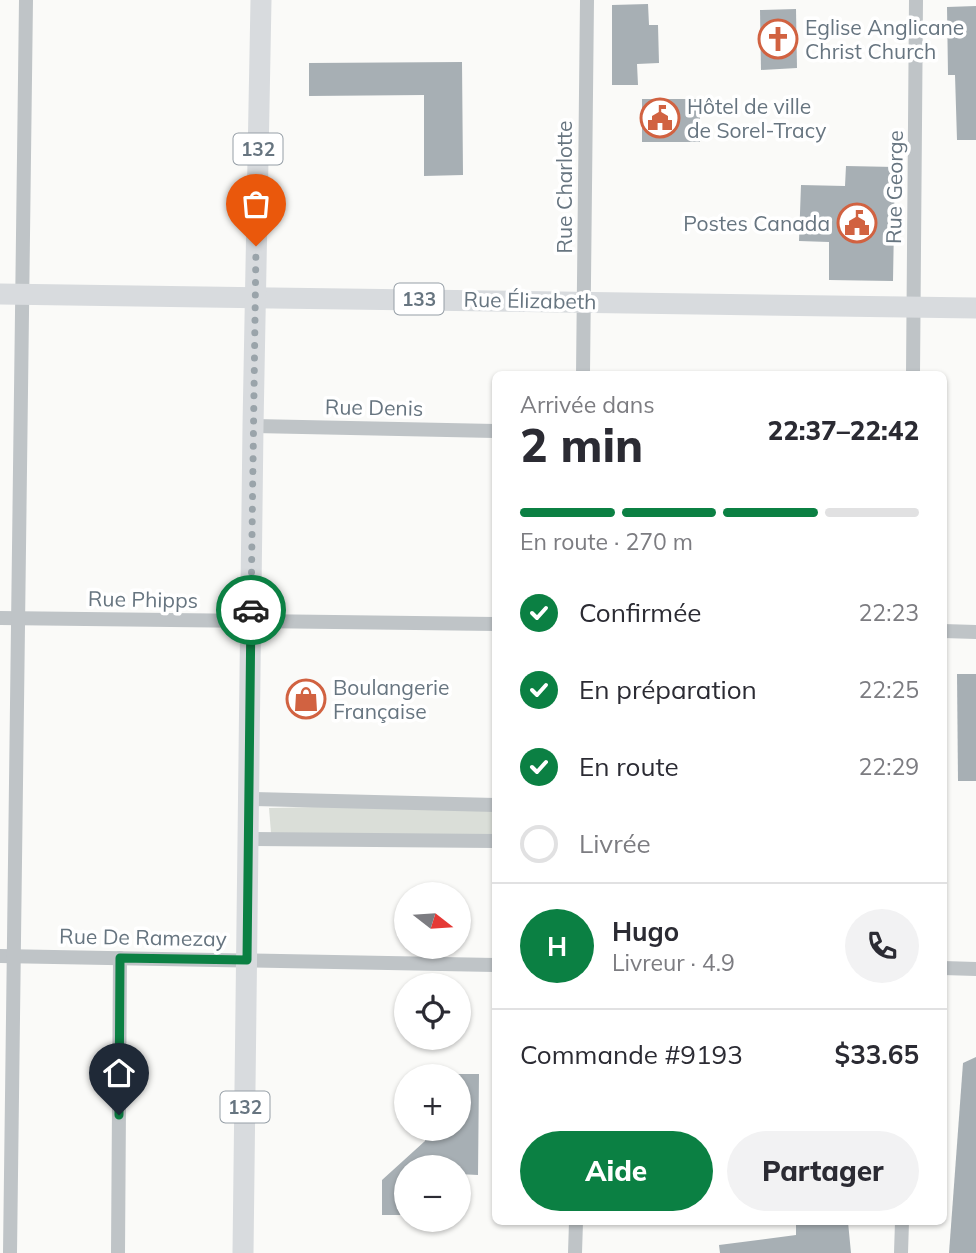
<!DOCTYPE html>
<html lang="fr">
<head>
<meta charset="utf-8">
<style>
	:root { --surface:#fff; --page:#f2f2f3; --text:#2b2b33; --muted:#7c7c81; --line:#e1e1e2; --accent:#0b8043 }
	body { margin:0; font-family:Mulish,sans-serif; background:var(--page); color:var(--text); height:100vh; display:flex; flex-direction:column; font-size:26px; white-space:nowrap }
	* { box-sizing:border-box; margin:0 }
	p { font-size:23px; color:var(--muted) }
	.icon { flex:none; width:38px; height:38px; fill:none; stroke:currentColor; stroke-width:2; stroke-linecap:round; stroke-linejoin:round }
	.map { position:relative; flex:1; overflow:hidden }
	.details { position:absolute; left:492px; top:371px; width:455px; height:854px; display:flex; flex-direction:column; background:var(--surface); border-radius:10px; box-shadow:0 2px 5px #0004 }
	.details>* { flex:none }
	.needle { width:46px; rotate:107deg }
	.buttons { position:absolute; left:394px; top:882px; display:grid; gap:14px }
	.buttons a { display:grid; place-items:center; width:77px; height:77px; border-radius:50%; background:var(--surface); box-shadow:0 2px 5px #0004; font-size:35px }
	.pin { position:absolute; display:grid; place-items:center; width:60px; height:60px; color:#fff; margin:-72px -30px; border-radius:50% 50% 50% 0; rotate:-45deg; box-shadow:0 0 7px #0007 }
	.pin .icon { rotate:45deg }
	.courier { position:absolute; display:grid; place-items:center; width:70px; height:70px; margin:-35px; border:5px solid #0b8043; border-radius:50%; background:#fff; color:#222; box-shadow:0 2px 9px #0007 }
	.overview em { font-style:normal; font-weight:800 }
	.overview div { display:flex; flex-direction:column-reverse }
	.overview { display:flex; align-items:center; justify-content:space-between; height:119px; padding:0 28px }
	h1 { font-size:46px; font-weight:800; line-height:52px }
	.bar { display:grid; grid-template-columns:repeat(4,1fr); gap:10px 7px; align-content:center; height:84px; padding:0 28px }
	.bar i { height:9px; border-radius:5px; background:var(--line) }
	.bar .on { background:var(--accent) }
	.bar p { grid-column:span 4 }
	.line { display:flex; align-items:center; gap:18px; padding:0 28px; border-top:2px solid var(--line) }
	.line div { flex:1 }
	.round { display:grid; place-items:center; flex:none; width:74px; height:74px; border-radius:37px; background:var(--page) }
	ol { padding:0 28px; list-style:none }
	li { display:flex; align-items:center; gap:21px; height:77px }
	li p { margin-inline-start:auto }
	li .icon { padding:7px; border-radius:50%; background:var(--accent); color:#fff; stroke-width:4 }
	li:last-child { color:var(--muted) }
	li i { width:38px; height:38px; border:4px solid var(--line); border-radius:50% }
	.button { display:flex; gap:14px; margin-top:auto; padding:14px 28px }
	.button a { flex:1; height:80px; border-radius:42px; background:var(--accent); color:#fff; font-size:28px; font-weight:800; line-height:80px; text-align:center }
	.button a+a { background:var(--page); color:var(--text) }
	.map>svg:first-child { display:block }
	.green { fill:#daded8 }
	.building { fill:#a7afb4 }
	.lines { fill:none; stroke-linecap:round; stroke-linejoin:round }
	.street { stroke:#bfc4c7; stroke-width:14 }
	.primary { stroke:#d8dbde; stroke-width:21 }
	.done { stroke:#9aa4aa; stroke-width:7; stroke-dasharray:0 12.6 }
	.route { stroke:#0b8043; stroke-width:9 }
	.labels { text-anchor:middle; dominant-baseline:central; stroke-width:7; stroke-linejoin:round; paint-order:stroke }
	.shield { fill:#fff; stroke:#959ea6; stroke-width:2 }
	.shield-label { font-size:19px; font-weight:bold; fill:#677580 }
	.poi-label { font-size:21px; fill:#677580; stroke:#fff; text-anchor:start }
	.street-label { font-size:21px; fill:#677580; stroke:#fff }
</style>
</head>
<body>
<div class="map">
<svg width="976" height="1253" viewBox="0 0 976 1253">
	<rect width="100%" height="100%" fill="#fafaf8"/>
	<polygon class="green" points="495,803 495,837 271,833 269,808"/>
	<g class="building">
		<polygon points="648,4 649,25 658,25 659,63 637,64 638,85 612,85 612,5"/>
		<polygon points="976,6 976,140 957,140 955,75 948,75 947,7"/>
		<polygon points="796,9 797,68 761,70 760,10"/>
		<polygon points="462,62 463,175 424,176 424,95 309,96 309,63"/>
		<rect x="642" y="99" width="58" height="43"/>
		<polygon points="846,166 895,167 893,281 829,280 829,242 799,241 801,185 845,186"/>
		<polygon points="957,674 976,674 976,781 958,781"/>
		<polygon points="976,1057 976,1253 949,1253 963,1063"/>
		<polygon points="458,1074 479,1074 478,1175 458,1174 458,1167 406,1167 406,1215 382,1215 382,1180 425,1141 426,1129 458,1129"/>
		<polygon points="796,1222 848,1222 851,1253 720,1253 719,1245 796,1235"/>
	</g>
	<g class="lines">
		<g class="street">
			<polyline points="583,374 587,0"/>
			<polyline points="913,374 916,0"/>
			<polyline points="253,426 495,431"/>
			<polyline points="0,618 495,624"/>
			<polyline points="943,631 976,632"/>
			<polyline points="249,799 495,805"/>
			<polyline points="249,839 495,841"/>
			<polyline points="0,956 495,965"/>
			<polyline points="943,968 976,969"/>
			<polyline points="10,1253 26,0"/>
			<polyline points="118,1253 120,958"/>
			<polyline points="575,1253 576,1222"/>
			<polyline points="901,1253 902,1222"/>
		</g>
		<g class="primary">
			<polyline points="0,294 976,308"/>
			<polyline points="243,1253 253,426 261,0"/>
		</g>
	</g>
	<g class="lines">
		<polyline class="done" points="251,610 256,246"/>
		<polyline class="route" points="119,1115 120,958 247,960 251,610"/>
	</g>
	<defs>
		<symbol id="church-ring" viewBox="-11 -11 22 22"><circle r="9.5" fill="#fff" stroke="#d16241" stroke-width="1.5"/><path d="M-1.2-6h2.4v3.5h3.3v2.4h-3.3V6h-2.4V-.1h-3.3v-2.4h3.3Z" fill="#d16241"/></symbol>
		<symbol id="civic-ring" viewBox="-11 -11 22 22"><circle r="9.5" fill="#fff" stroke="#d16241" stroke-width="1.5"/><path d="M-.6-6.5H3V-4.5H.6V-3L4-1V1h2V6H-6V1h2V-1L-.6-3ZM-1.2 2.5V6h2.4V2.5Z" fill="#d16241"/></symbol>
		<symbol id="shop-ring" viewBox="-11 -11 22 22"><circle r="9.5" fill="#fff" stroke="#d16241" stroke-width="1.5"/><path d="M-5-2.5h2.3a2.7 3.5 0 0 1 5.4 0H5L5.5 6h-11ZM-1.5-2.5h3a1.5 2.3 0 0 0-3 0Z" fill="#d16241"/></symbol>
	</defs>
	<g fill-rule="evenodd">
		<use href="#church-ring" x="756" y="17" width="44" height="44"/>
		<use href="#civic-ring" x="638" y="96" width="44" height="44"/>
		<use href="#civic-ring" x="835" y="201" width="44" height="44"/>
		<use href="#shop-ring" x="284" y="677" width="44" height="44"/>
	</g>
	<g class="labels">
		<g class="shield">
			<rect x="233.5" y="133.5" width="49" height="31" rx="5"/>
			<rect x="394.5" y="283.5" width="49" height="31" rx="5"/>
			<rect x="220.5" y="1091.5" width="49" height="31" rx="5"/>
		</g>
		<g class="shield-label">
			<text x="258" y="149">132</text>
			<text x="419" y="299">133</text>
			<text x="245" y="1107">132</text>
		</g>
		<g class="poi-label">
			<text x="805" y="27">Eglise Anglicane<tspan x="805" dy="24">Christ Church</tspan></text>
			<text x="687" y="106">Hôtel de ville<tspan x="687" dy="24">de Sorel-Tracy</tspan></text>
			<text x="830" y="223" text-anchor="end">Postes Canada</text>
			<text x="333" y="687">Boulangerie<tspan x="333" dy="24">Française</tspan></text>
		</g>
		<g class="street-label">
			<text transform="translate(564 187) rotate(-90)">Rue Charlotte</text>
			<text transform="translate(894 187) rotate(-89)">Rue George</text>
			<text transform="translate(530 300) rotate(1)">Rue Élizabeth</text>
			<text transform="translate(374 407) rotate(1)">Rue Denis</text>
			<text transform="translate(143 599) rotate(1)">Rue Phipps</text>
			<text transform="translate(143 937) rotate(1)">Rue De Ramezay</text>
		</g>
	</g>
</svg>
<div class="buttons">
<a><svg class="needle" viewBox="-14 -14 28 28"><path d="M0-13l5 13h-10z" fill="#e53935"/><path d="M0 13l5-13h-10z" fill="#7c7c81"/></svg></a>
<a><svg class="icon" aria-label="locate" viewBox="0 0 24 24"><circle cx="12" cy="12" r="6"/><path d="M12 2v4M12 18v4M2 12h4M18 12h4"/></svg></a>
<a>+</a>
<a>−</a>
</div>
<div class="pin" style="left:256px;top:246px;background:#ea580c"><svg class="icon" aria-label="bag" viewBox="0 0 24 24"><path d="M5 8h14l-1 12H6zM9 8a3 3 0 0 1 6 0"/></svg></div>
<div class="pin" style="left:119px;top:1115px;background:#1f2937"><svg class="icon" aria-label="home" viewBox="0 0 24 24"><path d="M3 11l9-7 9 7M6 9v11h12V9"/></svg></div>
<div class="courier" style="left:251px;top:610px"><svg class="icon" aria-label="car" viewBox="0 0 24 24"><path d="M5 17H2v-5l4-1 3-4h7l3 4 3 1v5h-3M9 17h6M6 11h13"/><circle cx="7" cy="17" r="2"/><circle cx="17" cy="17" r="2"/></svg></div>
<section class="details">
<div class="overview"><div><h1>2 min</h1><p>Arrivée dans</p></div><em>22:37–22:42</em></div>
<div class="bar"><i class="on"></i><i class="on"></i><i class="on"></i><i></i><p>En route · 270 m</p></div>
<ol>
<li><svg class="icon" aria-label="check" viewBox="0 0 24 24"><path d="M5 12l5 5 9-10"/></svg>Confirmée<p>22:23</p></li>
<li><svg class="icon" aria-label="check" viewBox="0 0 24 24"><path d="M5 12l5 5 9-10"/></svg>En préparation<p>22:25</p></li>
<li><svg class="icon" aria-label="check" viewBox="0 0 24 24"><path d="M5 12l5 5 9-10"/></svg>En route<p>22:29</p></li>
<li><i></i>Livrée</li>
</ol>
<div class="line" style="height:126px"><b class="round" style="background:var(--accent);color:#fff">H</b><div><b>Hugo</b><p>Livreur · 4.9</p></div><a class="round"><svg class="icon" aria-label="phone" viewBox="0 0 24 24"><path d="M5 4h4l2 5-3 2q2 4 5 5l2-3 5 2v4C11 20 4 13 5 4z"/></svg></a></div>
<div class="line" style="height:91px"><div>Commande #9193</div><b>$33.65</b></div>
<div class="button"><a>Aide</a><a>Partager</a></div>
</section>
</div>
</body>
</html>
